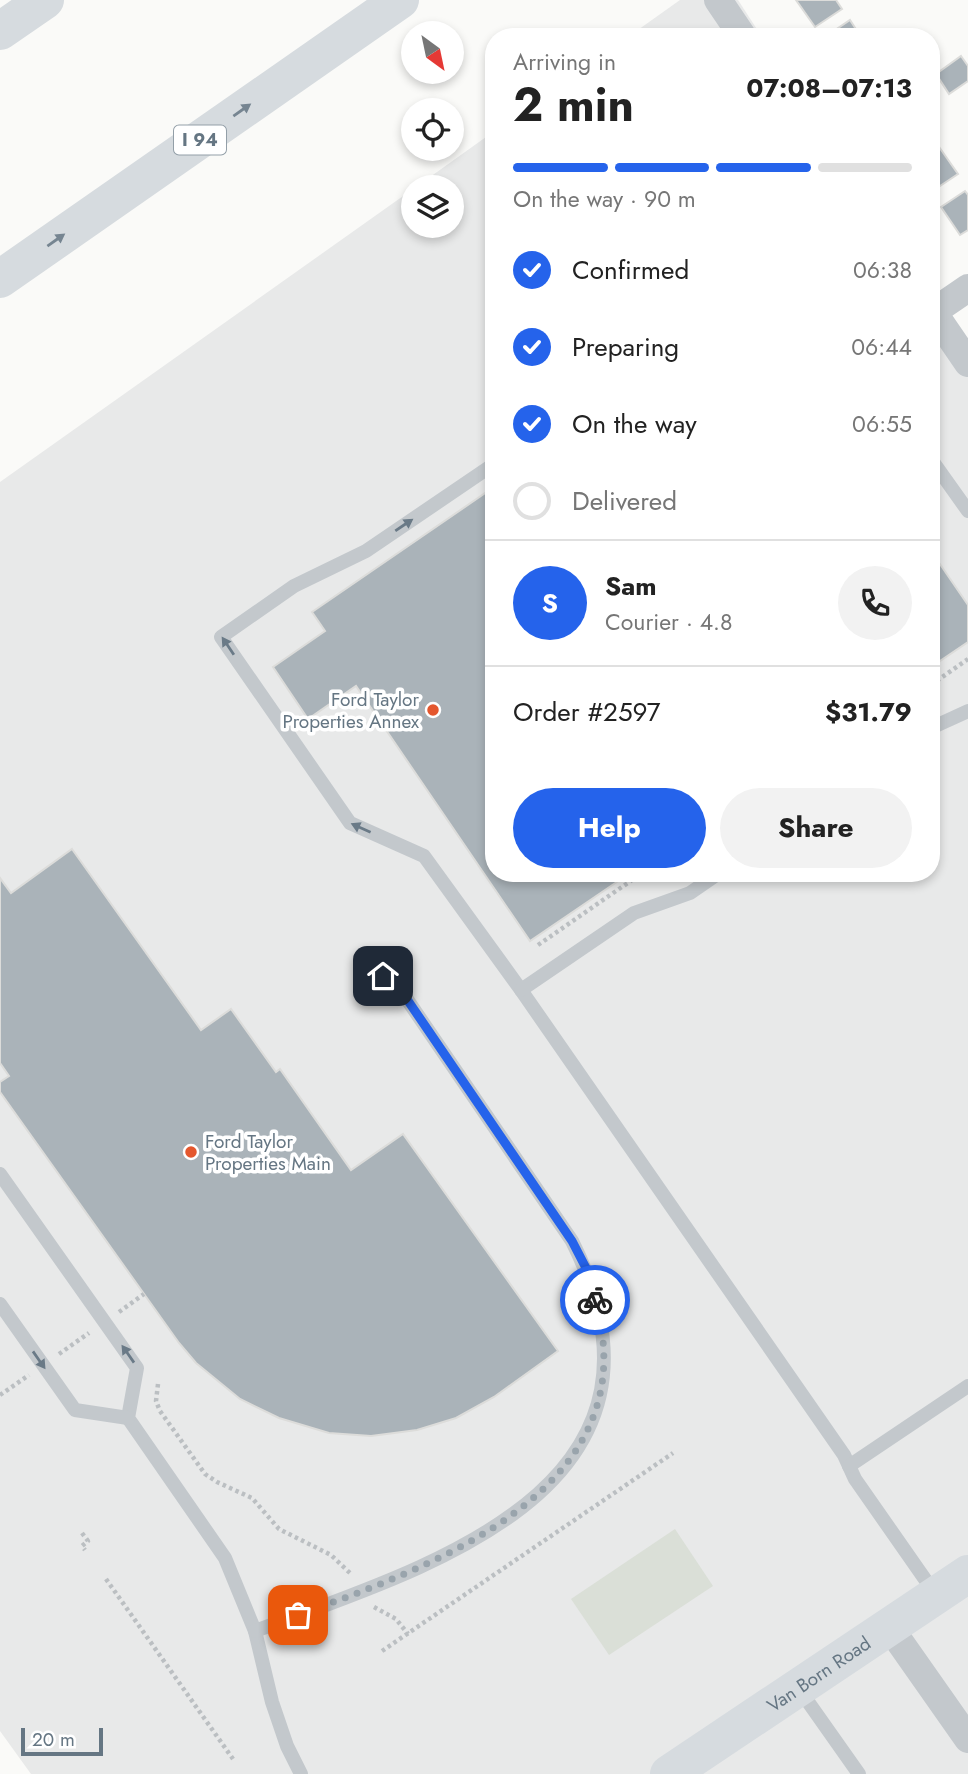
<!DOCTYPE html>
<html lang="en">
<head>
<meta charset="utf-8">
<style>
	:root { --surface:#fff; --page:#f2f2f2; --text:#222; --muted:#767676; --line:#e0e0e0; --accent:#2563eb }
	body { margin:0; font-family:Jost,sans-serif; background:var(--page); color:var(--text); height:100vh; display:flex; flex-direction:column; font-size:26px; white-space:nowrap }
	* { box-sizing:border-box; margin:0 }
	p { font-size:23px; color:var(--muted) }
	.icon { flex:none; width:38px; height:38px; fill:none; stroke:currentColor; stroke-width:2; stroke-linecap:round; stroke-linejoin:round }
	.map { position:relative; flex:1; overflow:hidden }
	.drawer { position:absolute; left:485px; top:28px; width:455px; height:854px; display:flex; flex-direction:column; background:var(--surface); border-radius:28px; box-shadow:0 4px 10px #0003 }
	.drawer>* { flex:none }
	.needle { width:46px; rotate:147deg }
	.controls { position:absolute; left:401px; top:21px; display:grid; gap:14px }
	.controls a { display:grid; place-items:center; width:63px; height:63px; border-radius:50%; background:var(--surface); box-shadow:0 4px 10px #0003; font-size:35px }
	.scale { position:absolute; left:21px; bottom:18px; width:82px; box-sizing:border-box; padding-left:7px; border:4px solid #657683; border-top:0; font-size:19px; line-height:24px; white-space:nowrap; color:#657683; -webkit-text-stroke:5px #fff; paint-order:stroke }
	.pin { position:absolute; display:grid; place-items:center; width:60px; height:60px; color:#fff; margin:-30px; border-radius:14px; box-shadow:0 4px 10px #0006 }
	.courier { position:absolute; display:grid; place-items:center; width:70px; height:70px; margin:-35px; border:5px solid #2563eb; border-radius:50%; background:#fff; color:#222; box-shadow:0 2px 9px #0007 }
	.head em { font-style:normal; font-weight:700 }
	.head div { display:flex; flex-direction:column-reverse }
	.head { display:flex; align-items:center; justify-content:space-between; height:119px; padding:0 28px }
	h1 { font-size:46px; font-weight:700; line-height:52px }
	.bar { display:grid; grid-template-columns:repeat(4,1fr); gap:10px 7px; align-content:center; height:84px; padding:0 28px }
	.bar i { height:9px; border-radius:5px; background:var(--line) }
	.bar .active { background:var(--accent) }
	.bar p { grid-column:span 4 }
	.line { display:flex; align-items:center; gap:18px; padding:0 28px; border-top:2px solid var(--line) }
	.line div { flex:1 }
	.round { display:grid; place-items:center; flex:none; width:74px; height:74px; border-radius:37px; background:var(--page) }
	ol { padding:0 28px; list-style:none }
	li { display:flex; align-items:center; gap:21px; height:77px }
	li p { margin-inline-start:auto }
	li .icon { padding:7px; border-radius:50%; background:var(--accent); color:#fff; stroke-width:4 }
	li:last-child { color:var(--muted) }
	li i { width:38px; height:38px; border:4px solid var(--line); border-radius:50% }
	.primary-button { display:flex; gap:14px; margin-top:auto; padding:14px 28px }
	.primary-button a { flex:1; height:80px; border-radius:42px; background:var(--accent); color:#fff; font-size:28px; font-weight:700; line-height:80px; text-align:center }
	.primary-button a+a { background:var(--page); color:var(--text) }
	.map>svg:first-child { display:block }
	.built { fill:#e8e9e9 }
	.green { fill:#dadfd7 }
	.building { fill:#aab3b9; stroke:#dcdcda; stroke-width:2 }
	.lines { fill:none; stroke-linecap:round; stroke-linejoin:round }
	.path { stroke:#bbbfc2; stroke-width:4.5; stroke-dasharray:3.5 3.5; stroke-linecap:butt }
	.lane { stroke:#c3c8cc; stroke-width:14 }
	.street { stroke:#c3c8cc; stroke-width:28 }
	.secondary { stroke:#d6dbdf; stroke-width:38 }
	.highway { stroke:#d6dbdf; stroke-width:38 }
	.oneway { fill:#768591 }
	.oneway2 { fill:#6a7a87 }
	.done { stroke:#99a4ac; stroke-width:7; stroke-dasharray:0 12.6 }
	.route { stroke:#2563eb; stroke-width:9 }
	.poi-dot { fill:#e4572e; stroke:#fff; stroke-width:2.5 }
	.labels { text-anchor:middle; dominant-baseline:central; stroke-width:7; stroke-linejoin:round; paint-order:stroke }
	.shield { fill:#fff; stroke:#939fa8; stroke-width:2 }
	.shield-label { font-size:18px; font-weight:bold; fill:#657683 }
	.poi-label { font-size:19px; fill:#657683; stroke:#fff; text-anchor:end }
	.street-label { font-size:19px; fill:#657683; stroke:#fff }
</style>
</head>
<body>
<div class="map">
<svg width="968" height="1774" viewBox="0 0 968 1774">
	<rect width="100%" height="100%" fill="#fafaf8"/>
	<g class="built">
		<polygon points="680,0 738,0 762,37 628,37"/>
		<polygon points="493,132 494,873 931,873 931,288 968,343 968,1774 31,1774 0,1731 0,482 413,189 413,226 452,226 452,187 416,187"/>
	</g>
	<polygon class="green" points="675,1529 713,1586 609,1655 571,1599"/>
	<g class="building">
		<polygon points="796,0 836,0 842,9 815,27"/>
		<polygon points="850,20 861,37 825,37"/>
		<polygon points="961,56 968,66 968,81 949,94 936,74"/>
		<polygon points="937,144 958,174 931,192 931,148"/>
		<polygon points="965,191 968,195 968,230 960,235 941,207"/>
		<polygon points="494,487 494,873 630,873 530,941 356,686 308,719 273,667 325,631 312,612"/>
		<polygon points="931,551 968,605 968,642 931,667"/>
		<polygon points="72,849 201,1030 231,1009 276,1072 280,1069 351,1170 403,1134 558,1351 494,1397 456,1418 417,1430 371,1436 329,1433 279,1418 240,1399 196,1363 179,1343 0,1092 0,1082 9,1076 0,1063 0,878 11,893"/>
	</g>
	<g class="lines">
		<g class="path">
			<polyline points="931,685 968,659"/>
			<polyline points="538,945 632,880 647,873"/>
			<polyline points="119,1312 144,1294"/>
			<polyline points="59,1354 89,1333"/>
			<polyline points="158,1384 156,1401 160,1411 205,1474 217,1482 252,1498 279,1529 331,1555 351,1574"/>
			<polyline points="0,1395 29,1375"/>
			<polyline points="82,1533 88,1541 82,1546 85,1550"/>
			<polyline points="106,1579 233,1759"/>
			<polyline points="374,1607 396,1619 408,1634"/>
			<polyline points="382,1651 673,1453"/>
		</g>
		<g class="lane">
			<polyline points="931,459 968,511"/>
			<polyline points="494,464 366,551 294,586 221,637 350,823 424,856 521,990 844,1455 855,1479 936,1595"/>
			<polyline points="931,728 968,711"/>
			<polyline points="521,990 634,913 690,893 719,873"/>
			<polyline points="0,1174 137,1368 128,1418 225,1558 255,1631 272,1702 287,1746 301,1774"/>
			<polyline points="0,1304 75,1410 128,1418"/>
			<polyline points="849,1466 968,1386"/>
			<path d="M255,1631C432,1566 696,1487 572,1241L402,992L383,976"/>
			<polyline points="799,1689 859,1774"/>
		</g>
		<g class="street">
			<polyline points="718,0 743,37"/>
			<polyline points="931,309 968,363"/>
			<polyline points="933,312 968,288"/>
			<polyline points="890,1628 968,1739"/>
		</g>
		<path class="secondary" id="s1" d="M669,1774L968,1574"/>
		<g class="highway">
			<polyline points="0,31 45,0"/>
			<polyline points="0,279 400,0"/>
		</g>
	</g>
	<defs><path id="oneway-solid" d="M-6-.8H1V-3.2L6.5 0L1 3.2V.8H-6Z" transform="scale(1.75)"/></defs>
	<g class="oneway">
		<use href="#oneway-solid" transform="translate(242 110) rotate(-35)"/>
		<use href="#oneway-solid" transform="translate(56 240) rotate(-35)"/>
	</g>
	<g class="oneway2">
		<use href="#oneway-solid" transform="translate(404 525) rotate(-34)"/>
		<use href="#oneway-solid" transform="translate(228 646) rotate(-124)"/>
		<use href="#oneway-solid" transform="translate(361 828) rotate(-156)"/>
		<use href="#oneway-solid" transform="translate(128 1354) rotate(-125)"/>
		<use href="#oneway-solid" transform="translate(39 1360) rotate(55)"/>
	</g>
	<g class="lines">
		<path class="done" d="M298,1615C436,1565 650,1489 595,1300"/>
		<polyline class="route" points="383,976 402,992 572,1241 586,1268 595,1300"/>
	</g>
	<g class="poi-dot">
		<circle cx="433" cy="710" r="7"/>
		<circle cx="191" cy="1152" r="7"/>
	</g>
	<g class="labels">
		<rect class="shield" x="174" y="125.5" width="52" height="29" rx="5"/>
		<g class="shield-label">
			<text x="200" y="140">I 94</text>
		</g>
		<g class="poi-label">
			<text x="419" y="699">Ford Taylor<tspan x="419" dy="22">Properties Annex</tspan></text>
			<text x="205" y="1141" text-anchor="start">Ford Taylor<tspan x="205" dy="22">Properties Main</tspan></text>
		</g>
		<g class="street-label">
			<text stroke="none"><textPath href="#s1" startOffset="180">Van Born Road</textPath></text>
		</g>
	</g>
</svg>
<div class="controls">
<a><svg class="needle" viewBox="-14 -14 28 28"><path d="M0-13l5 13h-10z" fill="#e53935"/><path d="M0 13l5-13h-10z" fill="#767676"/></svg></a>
<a><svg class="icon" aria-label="locate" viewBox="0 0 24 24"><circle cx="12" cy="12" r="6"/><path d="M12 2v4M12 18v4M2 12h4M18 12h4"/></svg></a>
<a><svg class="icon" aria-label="layers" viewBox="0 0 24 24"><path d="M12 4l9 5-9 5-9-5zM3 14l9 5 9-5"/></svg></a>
</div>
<div class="scale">20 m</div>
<div class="pin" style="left:298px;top:1615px;background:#ea580c"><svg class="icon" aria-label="bag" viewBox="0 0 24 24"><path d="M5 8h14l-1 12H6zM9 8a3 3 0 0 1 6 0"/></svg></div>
<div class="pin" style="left:383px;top:976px;background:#1f2937"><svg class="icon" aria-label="home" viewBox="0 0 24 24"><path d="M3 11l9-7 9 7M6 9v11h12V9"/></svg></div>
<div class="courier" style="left:595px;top:1300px"><svg class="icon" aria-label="bike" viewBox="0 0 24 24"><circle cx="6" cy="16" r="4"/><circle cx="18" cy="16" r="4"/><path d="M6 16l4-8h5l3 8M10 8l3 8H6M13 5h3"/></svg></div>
<section class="drawer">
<div class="head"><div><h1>2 min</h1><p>Arriving in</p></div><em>07:08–07:13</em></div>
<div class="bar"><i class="active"></i><i class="active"></i><i class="active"></i><i></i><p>On the way · 90 m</p></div>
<ol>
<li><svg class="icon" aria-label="check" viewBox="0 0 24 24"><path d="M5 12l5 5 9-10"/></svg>Confirmed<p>06:38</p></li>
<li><svg class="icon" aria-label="check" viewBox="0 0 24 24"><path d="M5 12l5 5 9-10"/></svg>Preparing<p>06:44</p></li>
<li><svg class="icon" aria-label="check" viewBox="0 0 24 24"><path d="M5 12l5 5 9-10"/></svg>On the way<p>06:55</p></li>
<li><i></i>Delivered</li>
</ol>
<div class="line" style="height:126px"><b class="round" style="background:var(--accent);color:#fff">S</b><div><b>Sam</b><p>Courier · 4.8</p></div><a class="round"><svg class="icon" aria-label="phone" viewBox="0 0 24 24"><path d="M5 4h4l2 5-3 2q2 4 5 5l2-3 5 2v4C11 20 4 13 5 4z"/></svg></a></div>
<div class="line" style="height:91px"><div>Order #2597</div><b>$31.79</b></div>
<div class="primary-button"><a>Help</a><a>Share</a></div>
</section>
</div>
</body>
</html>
